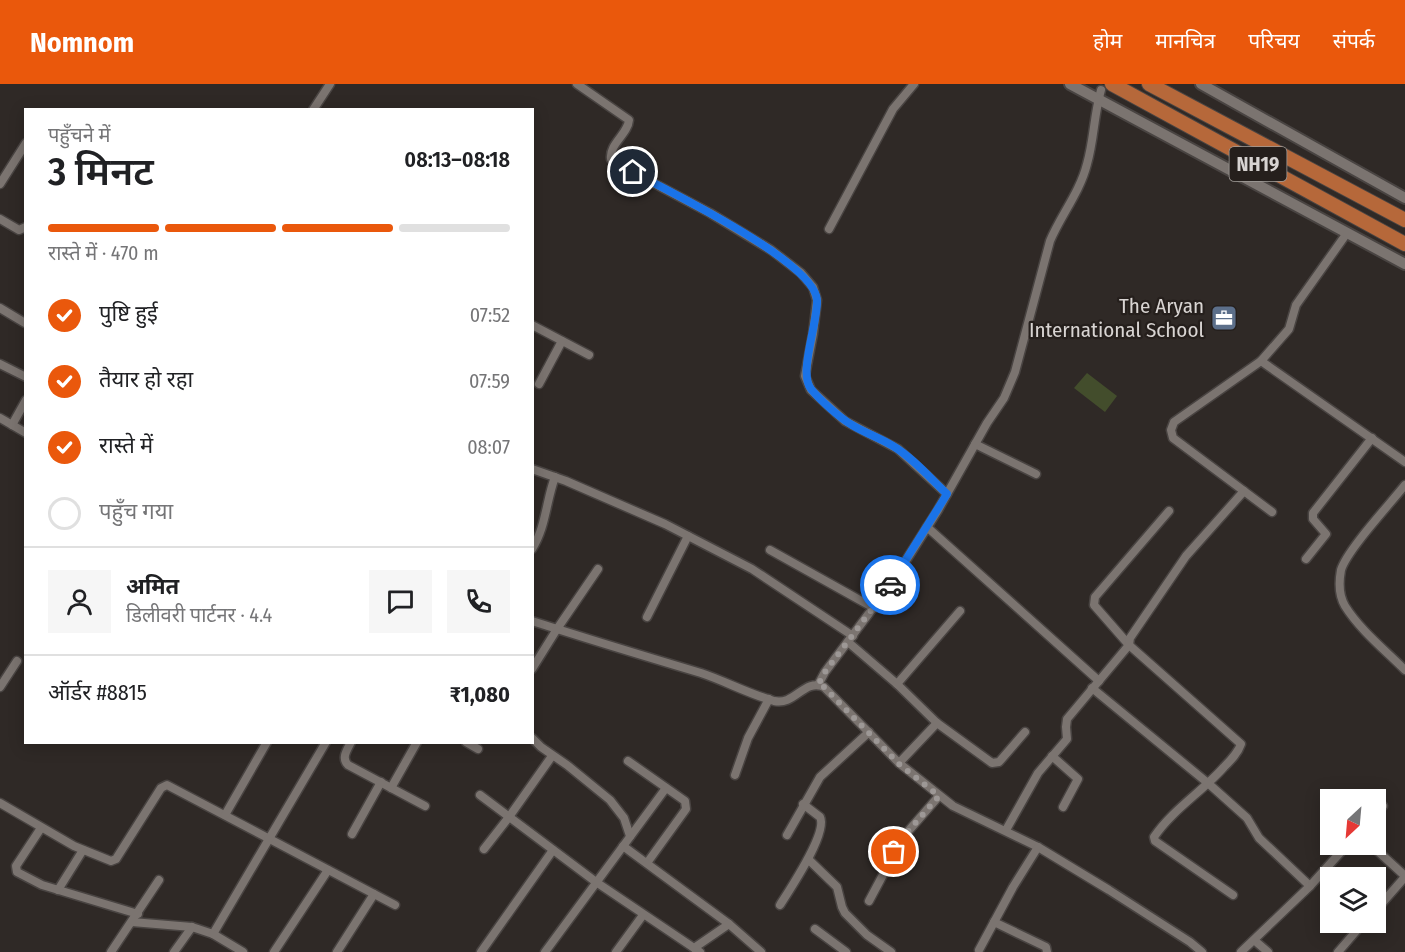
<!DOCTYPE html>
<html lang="hi">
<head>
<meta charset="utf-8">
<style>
	:root { --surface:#fff; --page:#f6f6f6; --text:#202124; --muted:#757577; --line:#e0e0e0; --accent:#ea580c }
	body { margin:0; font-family:"Fira Sans Condensed","Noto Sans Devanagari",sans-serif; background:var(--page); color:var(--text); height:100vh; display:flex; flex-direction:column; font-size:22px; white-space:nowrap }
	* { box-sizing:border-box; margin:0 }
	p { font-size:20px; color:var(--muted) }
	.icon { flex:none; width:33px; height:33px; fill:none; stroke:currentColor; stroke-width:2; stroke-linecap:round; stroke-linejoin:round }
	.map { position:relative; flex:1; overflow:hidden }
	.drawer { position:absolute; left:24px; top:24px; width:510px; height:636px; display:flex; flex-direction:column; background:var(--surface); border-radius:0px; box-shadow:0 3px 15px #0003 }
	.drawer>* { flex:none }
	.needle { width:39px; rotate:206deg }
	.controls { position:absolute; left:1320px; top:705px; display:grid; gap:12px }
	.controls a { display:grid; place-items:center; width:66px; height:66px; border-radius:0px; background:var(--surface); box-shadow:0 3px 15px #0003; font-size:30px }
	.pin { position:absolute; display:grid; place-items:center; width:51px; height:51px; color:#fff; margin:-26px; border:3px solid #fff; border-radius:50%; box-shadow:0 2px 6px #0007 }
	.courier { position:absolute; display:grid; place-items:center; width:60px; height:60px; margin:-30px; border:4px solid #1a73e8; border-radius:50%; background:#fff; color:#222; box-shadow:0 2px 8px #0007 }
	.head em { font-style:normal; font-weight:600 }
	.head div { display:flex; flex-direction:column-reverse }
	.head { display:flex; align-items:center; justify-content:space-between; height:102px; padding:0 24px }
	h1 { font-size:39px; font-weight:600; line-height:45px }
	.bar { display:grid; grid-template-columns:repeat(4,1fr); gap:9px 6px; align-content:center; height:72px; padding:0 24px }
	.bar i { height:8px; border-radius:4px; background:var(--line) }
	.bar .on { background:var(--accent) }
	.bar p { grid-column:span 4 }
	.line { display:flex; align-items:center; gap:15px; padding:0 24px; border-top:2px solid var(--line) }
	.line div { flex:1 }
	.round { display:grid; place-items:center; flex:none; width:63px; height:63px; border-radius:0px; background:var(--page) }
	ol { padding:0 24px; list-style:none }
	li { display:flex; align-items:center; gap:18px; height:66px }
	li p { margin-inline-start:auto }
	li .icon { padding:6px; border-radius:50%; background:var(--accent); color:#fff; stroke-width:4 }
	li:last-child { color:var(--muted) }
	li i { width:33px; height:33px; border:3px solid var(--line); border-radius:50% }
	header { display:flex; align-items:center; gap:36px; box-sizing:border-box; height:84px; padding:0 30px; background:var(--accent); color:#fff }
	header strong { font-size:28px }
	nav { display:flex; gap:33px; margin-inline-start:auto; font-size:21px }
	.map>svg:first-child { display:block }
	.green { fill:#434d2c }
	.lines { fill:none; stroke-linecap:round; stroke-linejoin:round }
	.minor-casing { stroke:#494442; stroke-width:11 }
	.tertiary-casing { stroke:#494442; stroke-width:14 }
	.trunk-casing { stroke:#494442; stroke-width:16 }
	.minor { stroke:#7b7470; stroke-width:8 }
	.tertiary { stroke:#7b7470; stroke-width:10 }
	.trunk { stroke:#b6683a; stroke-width:14 }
	.done { stroke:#9d9896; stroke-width:6; stroke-dasharray:0 10.8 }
	.route { stroke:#1a73e8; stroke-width:8 }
	.labels { text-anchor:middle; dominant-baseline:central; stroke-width:4.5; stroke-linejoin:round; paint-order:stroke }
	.shield { fill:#251f1c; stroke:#a29e9b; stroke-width:1.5 }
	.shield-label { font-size:20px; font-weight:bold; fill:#d8d4d2 }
	.poi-label { font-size:21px; fill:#d8d4d2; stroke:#251f1c; text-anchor:end }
</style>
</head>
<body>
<header>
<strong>Nomnom</strong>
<nav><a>होम</a><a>मानचित्र</a><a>परिचय</a><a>संपर्क</a></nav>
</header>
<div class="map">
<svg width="1405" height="868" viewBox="0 0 1405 868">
	<rect width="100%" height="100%" fill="#2f2926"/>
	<polygon class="green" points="1087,289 1117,312 1105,328 1074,304"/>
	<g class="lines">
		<defs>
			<g id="minor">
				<path d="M577,0L629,36C628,50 609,60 611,75L614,78L710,129L771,166L801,189L813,203L817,216L813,250L805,292L811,306L845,337L898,365L947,410"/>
				<polyline points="313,26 330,0"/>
				<polyline points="0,100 26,59"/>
				<polyline points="0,135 19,146 26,143"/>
				<polyline points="829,145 893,25 914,0"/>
				<polyline points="1347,149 1296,221 1289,245 1261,277 1405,378"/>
				<polyline points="0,224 25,239"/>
				<polyline points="532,241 589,271"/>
				<polyline points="1261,277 1174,338 1171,346 1173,354 1272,428"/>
				<polyline points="0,280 26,293"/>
				<polyline points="539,300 562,257"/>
				<polyline points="0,334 26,349"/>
				<polyline points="12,341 26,316"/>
				<polyline points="975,360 1036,390"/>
				<polyline points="532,385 566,397 665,440 752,485 853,552"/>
				<path d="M1405,401C1390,420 1347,466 1341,486C1339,497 1339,512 1345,522C1360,546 1385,566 1405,586"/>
				<path d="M1169,427L1095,513L1094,521L1129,561L1241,660C1238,669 1231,676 1224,683C1203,707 1172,726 1154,753L1155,757L1233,811"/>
				<polyline points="927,443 1099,597"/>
				<path d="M532,465C546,443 546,417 555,393"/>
				<polyline points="770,466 874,524"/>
				<polyline points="1306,475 1326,450 1313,435 1313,429 1372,354"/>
				<polyline points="647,533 688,452"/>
				<path d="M532,537C588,555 644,572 701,589C725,597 749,610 774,617C795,622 804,594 824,603L899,679L953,722L1038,763L1109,806L1190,858L1202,868"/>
				<polyline points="848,558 897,600 937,639 992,679 999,678 1025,648"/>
				<polyline points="532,585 557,545 598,485"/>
				<polyline points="897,600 960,527"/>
				<path d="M818,601L825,588L891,500L938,426L987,339L1004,314L1015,288L1050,157C1061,131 1080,108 1087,80C1094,56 1094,30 1101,6"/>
				<polyline points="0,603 17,577"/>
				<polyline points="1092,604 1209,700 1247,734 1259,754 1310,802"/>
				<polyline points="532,654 541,663 567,681 610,716 624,734 630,752"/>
				<path d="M351,658C347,666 341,674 348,681L425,722"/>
				<polyline points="466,658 478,665"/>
				<polyline points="1052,672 1078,695 1063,723"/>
				<polyline points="628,677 685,717 686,725 647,779"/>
				<polyline points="899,679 937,639"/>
				<polyline points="735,691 748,654 769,615"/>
				<polyline points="391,704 417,658"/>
				<polyline points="480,711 596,798 700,868"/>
				<polyline points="0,719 74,762 111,777 116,775 161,704 167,701 395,821"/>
				<polyline points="1376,730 1383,722"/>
				<polyline points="225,731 267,658"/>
				<polyline points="41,744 16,782 17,788 42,801 138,830"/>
				<polyline points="1006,746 1038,689 1067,655 1066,643 1067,635 1129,561 1130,554 1186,472 1244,407"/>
				<polyline points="352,750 381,698"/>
				<polyline points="787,751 820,693 869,648"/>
				<polyline points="1370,760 1405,792"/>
				<polyline points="623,762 729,840 761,868"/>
				<polyline points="484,765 509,733 552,672"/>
				<polyline points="808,775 837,803 842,823 845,829 867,851 891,868"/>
				<polyline points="1321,791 1330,799"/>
				<polyline points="58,806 83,766"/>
				<polyline points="869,817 892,774 897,760 939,712"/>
				<path d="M780,821C790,805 828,749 820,733L803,720"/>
				<polyline points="1376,826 1405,793"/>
				<polyline points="132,838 192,843 213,850 326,658"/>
				<polyline points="994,838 1046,863 1047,868"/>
				<polyline points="815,845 846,868"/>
				<polyline points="213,850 243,868"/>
				<polyline points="1254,856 1268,868"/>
				<polyline points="694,864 729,840"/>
				<polyline points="979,866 1013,803 1038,763"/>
				<polyline points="111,868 159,796"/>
				<polyline points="174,868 192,843"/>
				<polyline points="274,868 328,786"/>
				<polyline points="337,868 374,810"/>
				<polyline points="481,868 553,766"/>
				<polyline points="545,868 666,704"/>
				<polyline points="616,868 643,831"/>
				<polyline points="1241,868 1310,802 1348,760"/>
				<polyline points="1338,868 1364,838"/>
			</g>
			<g id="tertiary">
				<polyline points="1070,0 1405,180"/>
				<polyline points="1201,0 1405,114"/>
			</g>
			<g id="trunk">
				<polyline points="1112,0 1405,160"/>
				<polyline points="1149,0 1405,136"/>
			</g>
		</defs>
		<use href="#minor" class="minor-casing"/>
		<use href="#tertiary" class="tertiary-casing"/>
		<use href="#trunk" class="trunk-casing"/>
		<use href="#minor" class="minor"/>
		<use href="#tertiary" class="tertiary"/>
		<use href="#trunk" class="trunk"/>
	</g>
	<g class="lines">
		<polyline class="done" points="890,501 825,588 818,601 824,603 899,680 939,712 897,760 894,768"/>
		<path class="route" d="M633,88C668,107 815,178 817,216C818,239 798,289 811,305C820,316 840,334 852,341C865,349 880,354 893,362C913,374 930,394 947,410L890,501"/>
	</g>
	<defs>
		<symbol id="office-square" viewBox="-11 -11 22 22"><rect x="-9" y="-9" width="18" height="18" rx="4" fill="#5c6f8a" stroke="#251f1c"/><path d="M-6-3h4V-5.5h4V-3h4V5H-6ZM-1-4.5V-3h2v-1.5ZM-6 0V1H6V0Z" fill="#fff"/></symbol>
	</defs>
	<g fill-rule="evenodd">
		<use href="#office-square" x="1209" y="219" width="30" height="30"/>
	</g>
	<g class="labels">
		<rect class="shield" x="1229.5" y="63" width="57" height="34" rx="4.5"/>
		<g class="shield-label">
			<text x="1258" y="80">NH19</text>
		</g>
		<g class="poi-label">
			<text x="1204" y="222">The Aryan<tspan x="1204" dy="24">International School</tspan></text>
		</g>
	</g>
</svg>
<div class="controls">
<a><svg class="needle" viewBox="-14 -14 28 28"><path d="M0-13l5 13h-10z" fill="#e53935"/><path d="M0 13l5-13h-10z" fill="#757577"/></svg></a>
<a><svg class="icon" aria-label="layers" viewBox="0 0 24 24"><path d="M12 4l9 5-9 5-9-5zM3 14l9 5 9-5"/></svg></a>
</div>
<div class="pin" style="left:894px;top:768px;background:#ea580c"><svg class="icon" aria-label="bag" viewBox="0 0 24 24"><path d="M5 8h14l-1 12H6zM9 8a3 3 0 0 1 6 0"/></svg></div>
<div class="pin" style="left:633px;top:88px;background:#1f2937"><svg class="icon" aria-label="home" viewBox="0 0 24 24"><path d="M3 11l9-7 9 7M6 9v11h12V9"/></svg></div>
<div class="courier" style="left:890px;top:501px"><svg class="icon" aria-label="car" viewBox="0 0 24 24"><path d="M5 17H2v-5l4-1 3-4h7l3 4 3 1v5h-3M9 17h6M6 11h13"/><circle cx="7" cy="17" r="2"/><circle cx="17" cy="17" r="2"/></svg></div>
<section class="drawer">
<div class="head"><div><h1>3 मिनट</h1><p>पहुँचने में</p></div><em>08:13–08:18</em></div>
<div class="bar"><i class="on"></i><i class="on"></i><i class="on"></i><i></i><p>रास्ते में · 470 m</p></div>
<ol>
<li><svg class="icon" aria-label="check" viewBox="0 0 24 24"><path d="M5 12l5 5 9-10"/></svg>पुष्टि हुई<p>07:52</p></li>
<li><svg class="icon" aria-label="check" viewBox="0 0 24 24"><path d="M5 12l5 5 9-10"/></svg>तैयार हो रहा<p>07:59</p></li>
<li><svg class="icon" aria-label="check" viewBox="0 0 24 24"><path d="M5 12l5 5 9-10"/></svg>रास्ते में<p>08:07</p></li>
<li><i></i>पहुँच गया</li>
</ol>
<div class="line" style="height:108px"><a class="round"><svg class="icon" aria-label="person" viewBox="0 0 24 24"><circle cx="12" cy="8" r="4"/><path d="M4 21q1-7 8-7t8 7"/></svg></a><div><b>अमित</b><p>डिलीवरी पार्टनर · 4.4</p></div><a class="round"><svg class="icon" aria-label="chat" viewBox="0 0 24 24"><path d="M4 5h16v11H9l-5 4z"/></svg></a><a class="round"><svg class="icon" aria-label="phone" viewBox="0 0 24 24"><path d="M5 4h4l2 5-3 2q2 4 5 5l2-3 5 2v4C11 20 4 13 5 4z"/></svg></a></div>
<div class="line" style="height:78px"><div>ऑर्डर #8815</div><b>₹1,080</b></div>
</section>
</div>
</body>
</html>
